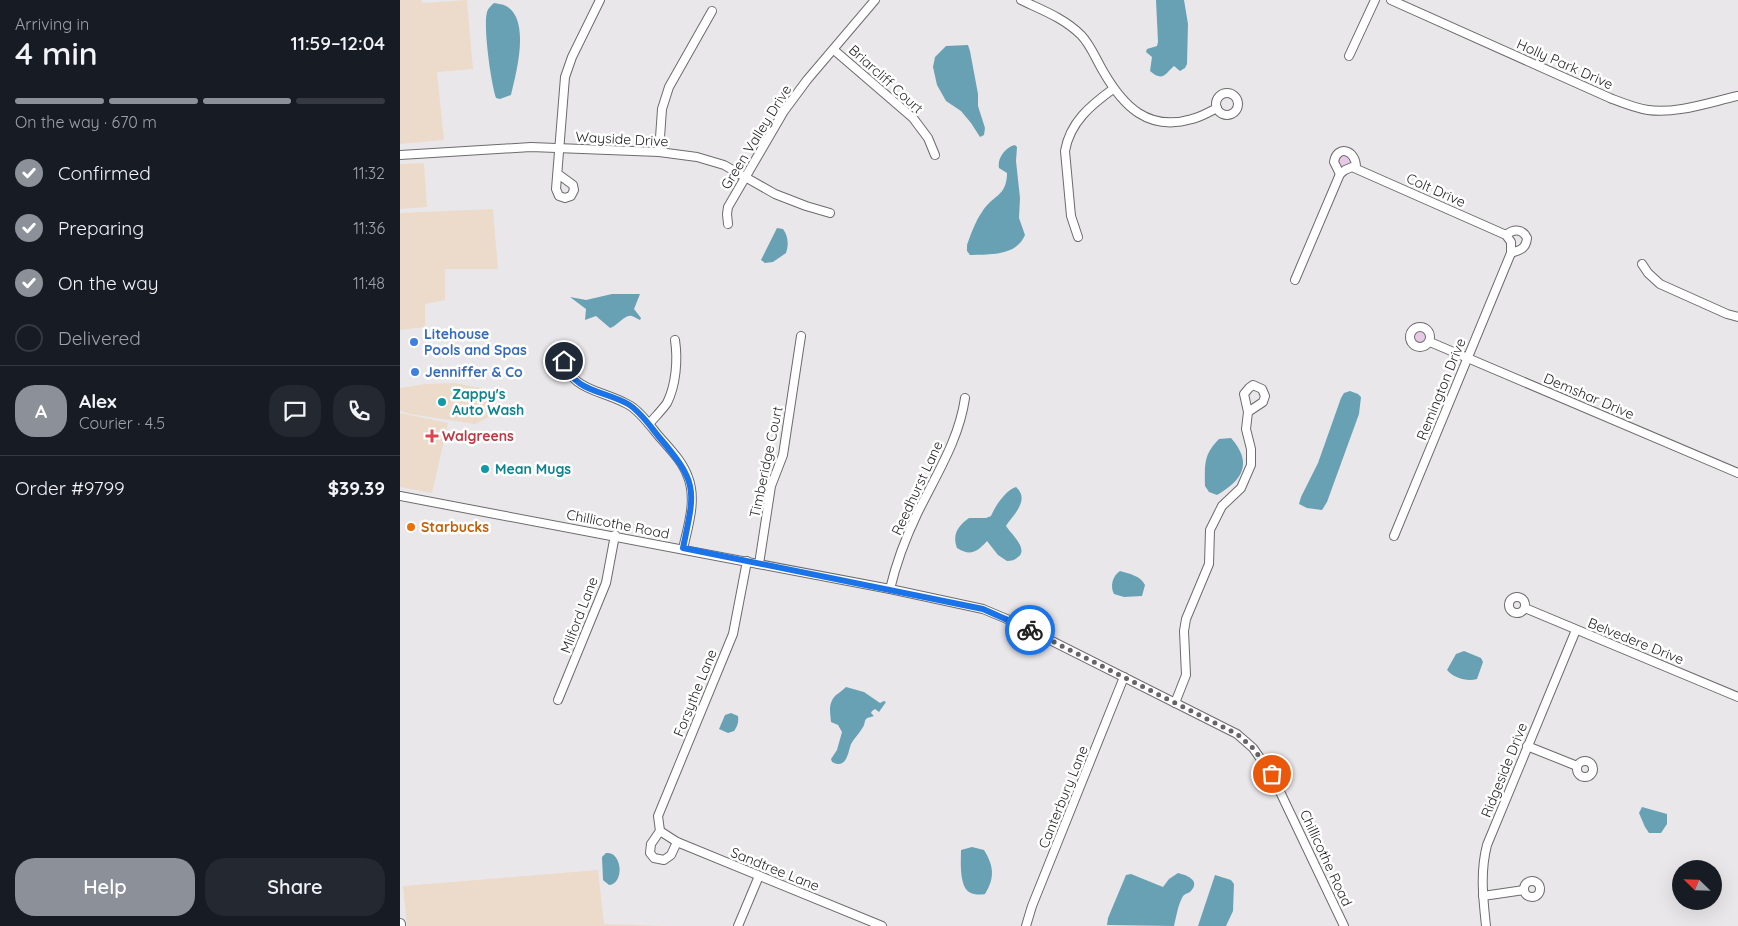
<!DOCTYPE html>
<html lang="en">
<head>
<meta charset="utf-8">
<style>
	:root { --surface:#171b24; --page:#242831; --text:#f1f3f6; --muted:#9ea1a6; --line:#363941; --accent:#8c9099 }
	body { margin:0; font-family:Quicksand,sans-serif; background:var(--page); color:var(--text); height:100vh; display:flex; flex-direction:column; font-size:19px; white-space:nowrap }
	* { box-sizing:border-box; margin:0 }
	p { font-size:16px; color:var(--muted) }
	.icon { flex:none; width:28px; height:28px; fill:none; stroke:currentColor; stroke-width:2; stroke-linecap:round; stroke-linejoin:round }
	.map { position:relative; flex:1; overflow:hidden }
	.panel { display:flex; flex-direction:column; background:var(--surface); width:400px }
	.panel>* { flex:none }
	.needle { width:32px; rotate:293deg }
	.fabs { position:absolute; left:1272px; top:860px; display:grid; gap:10px }
	.fabs a { display:grid; place-items:center; width:50px; height:50px; border-radius:50%; background:var(--surface); box-shadow:0 5px 20px #0002; font-size:25px }
	.pin { position:absolute; display:grid; place-items:center; width:42px; height:42px; color:#fff; margin:-21px; border:2px solid #fff; border-radius:50%; box-shadow:0 1px 5px #0007 }
	.courier { position:absolute; display:grid; place-items:center; width:50px; height:50px; margin:-25px; border:4px solid #1a73e8; border-radius:50%; background:#fff; color:#222; box-shadow:0 1px 6px #0007 }
	.summary em { font-style:normal; font-weight:600 }
	.summary div { display:flex; flex-direction:column-reverse }
	.summary { display:flex; align-items:center; justify-content:space-between; height:85px; padding:0 15px }
	h1 { font-size:32px; font-weight:600; line-height:38px }
	.bar { display:grid; grid-template-columns:repeat(4,1fr); gap:8px 5px; align-content:center; height:60px; padding:0 15px }
	.bar i { height:6px; border-radius:4px; background:var(--line) }
	.bar .current { background:var(--accent) }
	.bar p { grid-column:span 4 }
	.line { display:flex; align-items:center; gap:12px; padding:0 15px; border-top:1px solid var(--line) }
	.line div { flex:1 }
	.round { display:grid; place-items:center; flex:none; width:52px; height:52px; border-radius:20px; background:var(--page) }
	ol { padding:0 15px; list-style:none }
	li { display:flex; align-items:center; gap:15px; height:55px }
	li p { margin-inline-start:auto }
	li .icon { padding:5px; border-radius:50%; background:var(--accent); color:#fff; stroke-width:4 }
	li:last-child { color:var(--muted) }
	li i { width:28px; height:28px; border:2px solid var(--line); border-radius:50% }
	.cta { display:flex; gap:10px; margin-top:auto; padding:10px 15px }
	.cta a { flex:1; height:58px; border-radius:20px; background:var(--accent); color:#fff; font-size:20px; font-weight:600; line-height:58px; text-align:center }
	.cta a+a { background:var(--page); color:var(--text) }
	main { display:flex; flex:1; min-height:0 }
	.map>svg:first-child { display:block }
	.commercial { fill:#ecdbca }
	.green { fill:#e7c9e6 }
	.water { fill:#68a1b4 }
	.lines { fill:none; stroke-linecap:round; stroke-linejoin:round }
	.minor-casing { stroke:#6d6b6d; stroke-width:10 }
	.major-casing { stroke:#6d6b6d; stroke-width:12 }
	.minor { stroke:#fff; stroke-width:8 }
	.major { stroke:#fff; stroke-width:10 }
	.done { stroke:#666466; stroke-width:5; stroke-dasharray:0 9 }
	.route { stroke:#1a73e8; stroke-width:6 }
	.shop-dot { fill:#3f7fe0; stroke:#fff; stroke-width:2 }
	.culture-dot { fill:#0f9aa8; stroke:#fff; stroke-width:2 }
	.health-dot { fill:#e0444e; stroke:#fff; stroke-width:2 }
	.food-dot { fill:#e8710a; stroke:#fff; stroke-width:2 }
	.labels { text-anchor:middle; dominant-baseline:central; stroke-width:5; stroke-linejoin:round; paint-order:stroke }
	.street-label { font-size:14px; fill:#1f1e1f; stroke:#fff }
	.shop-label { font-size:14px; font-weight:bold; fill:#366cbe; stroke:#fff; text-anchor:start }
	.culture-label { font-size:14px; font-weight:bold; fill:#0d838f; stroke:#fff; text-anchor:start }
	.health-label { font-size:14px; font-weight:bold; fill:#be3a42; stroke:#fff; text-anchor:start }
	.food-label { font-size:14px; font-weight:bold; fill:#c56008; stroke:#fff; text-anchor:start }
</style>
</head>
<body>
<main>
<section class="panel">
<div class="summary"><div><h1>4 min</h1><p>Arriving in</p></div><em>11:59–12:04</em></div>
<div class="bar"><i class="current"></i><i class="current"></i><i class="current"></i><i></i><p>On the way · 670 m</p></div>
<ol>
<li><svg class="icon" aria-label="check" viewBox="0 0 24 24"><path d="M5 12l5 5 9-10"/></svg>Confirmed<p>11:32</p></li>
<li><svg class="icon" aria-label="check" viewBox="0 0 24 24"><path d="M5 12l5 5 9-10"/></svg>Preparing<p>11:36</p></li>
<li><svg class="icon" aria-label="check" viewBox="0 0 24 24"><path d="M5 12l5 5 9-10"/></svg>On the way<p>11:48</p></li>
<li><i></i>Delivered</li>
</ol>
<div class="line" style="height:90px"><b class="round" style="background:var(--accent);color:#fff">A</b><div><b>Alex</b><p>Courier · 4.5</p></div><a class="round"><svg class="icon" aria-label="chat" viewBox="0 0 24 24"><path d="M4 5h16v11H9l-5 4z"/></svg></a><a class="round"><svg class="icon" aria-label="phone" viewBox="0 0 24 24"><path d="M5 4h4l2 5-3 2q2 4 5 5l2-3 5 2v4C11 20 4 13 5 4z"/></svg></a></div>
<div class="line" style="height:65px"><div>Order #9799</div><b>$39.39</b></div>
<div class="cta"><a>Help</a><a>Share</a></div>
</section>
<div class="map">
<svg width="1338" height="926" viewBox="0 0 1338 926">
	<rect width="100%" height="100%" fill="#eae7ea"/>
	<g class="commercial">
		<polygon points="0,0 21,0 23,3 67,0 73,69 37,72 44,140 0,144"/>
		<polygon points="24,163 27,207 0,209 0,164"/>
		<polygon points="93,209 98,269 45,269 45,300 25,304 25,327 0,330 0,213"/>
		<polygon points="55,383 96,391 89,417 75,424 10,414 0,411 0,388 25,384"/>
		<polygon points="0,413 48,423 32,493 0,487"/>
		<polygon points="198,870 204,924 263,926 7,926 3,886"/>
	</g>
	<g class="green">
		<path d="M942,155H948L952,161C950,165 943,168 939,167L937,162Z"/>
		<circle cx="1020" cy="337" r="7"/>
	</g>
	<g class="water">
		<path d="M756,0H784L788,24L787,64L785,68L780,71L774,66C765,74 763,82 750,71L752,57L746,52L747,49L757,46L758,42Z"/>
		<path d="M94,3C98,4 103,4 106,6C131,19 116,74 111,95L100,99L96,98C91,83 83,27 87,12C88,8 91,6 94,3Z"/>
		<polygon points="568,45 570,51 578,94 578,106 585,128 584,135 580,137 571,123 561,111 546,101 537,85 533,67 535,57 546,46"/>
		<path d="M615,145L617,147L616,161L620,198L619,218L625,235C616,256 591,254 570,255L567,251V245C571,234 575,222 582,212C592,195 607,197 607,173L599,168C597,159 605,147 615,145Z"/>
		<path d="M377,228L383,229C388,236 389,244 386,253L373,262L365,263L361,260Z"/>
		<path d="M212,294H240L234,309L241,318L240,320C237,319 235,317 232,316C224,314 218,326 210,328L196,316L185,320L186,309L170,297L186,300Z"/>
		<polygon points="950,391 958,394 961,397 959,414 927,502 922,510 907,508 899,504 901,497 918,463 941,398 944,393"/>
		<path d="M831,438C853,463 843,480 817,495L809,492L805,486C805,465 803,455 819,439Z"/>
		<path d="M616,487C631,500 612,516 606,526C611,534 629,549 618,557C615,560 611,561 607,561L598,555L587,541C578,551 571,557 557,548C552,534 558,526 569,518H586L591,516C595,506 606,490 616,487Z"/>
		<path d="M720,571C729,574 740,575 745,585L742,596L724,597L714,594C710,587 712,576 720,571Z"/>
		<path d="M1064,651L1081,658L1083,662L1077,679C1067,682 1054,678 1047,670L1056,654Z"/>
		<path d="M446,687L464,692L480,703L484,701L486,702L479,712L475,709L472,711L471,713L474,716C472,717 468,717 466,719C464,722 465,724 463,727C460,733 454,738 451,744C448,752 447,770 432,762L431,759L437,750L442,732L438,725L431,722C430,711 428,703 436,695C440,692 443,690 446,687Z"/>
		<path d="M331,713L338,716C339,722 337,727 334,731L328,733L319,729L325,715Z"/>
		<polygon points="1242,807 1267,814 1267,824 1261,833 1249,833 1245,827 1239,813"/>
		<path d="M572,847L584,850C594,866 595,878 585,894C580,895 574,895 569,892C559,885 561,861 561,850Z"/>
		<path d="M206,853C222,851 225,883 209,885L203,880L202,857Z"/>
		<path d="M778,873C786,875 801,880 791,891C788,894 784,893 782,898C778,905 776,918 774,926L707,925L708,918L726,875L731,874L763,887L769,879Z"/>
		<polygon points="815,875 831,880 834,884 833,911 826,926 798,926"/>
	</g>
	<g class="lines">
		<defs>
			<g id="minor">
				<path d="M621,0C642,10 664,18 681,35C690,44 696,59 703,71C723,106 748,132 792,119C801,117 809,112 817,108"/>
				<path d="M991,0L1210,98C1223,103 1235,108 1248,110C1277,114 1310,102 1338,96"/>
				<polyline points="434,50 513,118 528,138 535,155"/>
				<polyline points="949,56 975,0"/>
				<circle cx="827" cy="104" r="11"/>
				<polyline points="259,152 262,109 269,87 312,11"/>
				<polyline points="0,155 131,147 259,152 297,157 324,165 375,194 406,206 430,213"/>
				<polyline points="158,174 173,185 174,190 171,196 165,198 159,196 156,189 165,77 172,57 200,0"/>
				<path d="M940,174L934,162C937,144 956,150 956,167"/>
				<polyline points="328,224 327,214 328,207 384,111 407,80 475,0"/>
				<path d="M1106,235C1113,229 1122,228 1127,238C1126,249 1120,250 1111,253"/>
				<path d="M678,237L671,216L665,151C670,122 691,105 713,89"/>
				<polyline points="1242,264 1248,273 1260,284 1327,314 1338,317"/>
				<polyline points="895,280 940,174 945,170 952,167 1106,235 1111,242 1111,253 994,536"/>
				<circle cx="1020" cy="337" r="10"/>
				<polyline points="1030,342 1338,473"/>
				<path d="M163,353C167,391 200,389 227,404C238,409 249,424 257,434C268,447 282,460 288,477C297,500 288,526 283,549"/>
				<path d="M249,424C255,417 262,410 267,403C276,385 278,360 275,340"/>
				<polyline points="0,496 490,589 583,609 614,622 837,734 853,748 872,775 944,926"/>
				<polyline points="359,564 371,486 383,455 401,336"/>
				<path d="M490,589C496,564 506,537 517,514C536,475 559,440 565,398"/>
				<circle cx="1117" cy="605" r="8"/>
				<polyline points="1125,608 1338,697"/>
				<polyline points="158,700 206,583 215,535"/>
				<polyline points="775,703 786,675 784,631 786,619 809,564 810,530 822,506 841,488 851,465 851,449 846,429 848,412 844,394 849,388 853,385 862,389 865,396 863,402 848,412"/>
				<polyline points="1127,746 1177,766"/>
				<circle cx="1185" cy="769" r="8"/>
				<polyline points="260,831 258,816 333,634 347,561"/>
				<polyline points="260,831 277,842 482,926"/>
				<polyline points="260,831 251,844 250,853 254,858 264,860 271,855 277,842"/>
				<circle cx="1132" cy="889" r="8"/>
				<polyline points="1083,896 1124,890"/>
				<polyline points="338,926 359,876"/>
				<polyline points="626,926 632,906 724,677"/>
				<path d="M1086,926C1083,898 1080,872 1087,845L1176,630"/>
			</g>
			<polyline id="major" points="0,924 0,926"/>
		</defs>
		<use href="#minor" class="minor-casing"/>
		<use href="#major" class="major-casing"/>
		<use href="#minor" class="minor"/>
		<use href="#major" class="major"/>
	</g>
	<g class="lines">
		<polyline class="done" points="630,630 837,734 853,748 872,774"/>
		<path class="route" d="M164,361C173,392 203,390 228,404C240,411 250,426 259,437C299,484 295,490 283,548L583,609L630,630"/>
	</g>
	<g class="shop-dot">
		<circle cx="14" cy="342" r="5"/>
		<circle cx="15" cy="372" r="5"/>
	</g>
	<g class="culture-dot">
		<circle cx="42" cy="402" r="5"/>
		<circle cx="85" cy="469" r="5"/>
	</g>
	<path class="health-dot" d="M29.5 428.5h5v5h5v5h-5v5h-5v-5h-5v-5h5z"/>
	<circle class="food-dot" cx="11" cy="527" r="5"/>
	<g class="labels">
		<g class="street-label">
			<text transform="translate(1165 64) rotate(24)">Holly Park Drive</text>
			<text transform="translate(486 79) rotate(42)">Briarcliff Court</text>
			<text transform="translate(356 137) rotate(-58)">Green Valley Drive</text>
			<text transform="translate(222 139) rotate(3)">Wayside Drive</text>
			<text transform="translate(1036 190) rotate(24)">Colt Drive</text>
			<text transform="translate(1041 389) rotate(-68)">Remington Drive</text>
			<text transform="translate(1189 396) rotate(23)">Demshar Drive</text>
			<text transform="translate(366 462) rotate(-78)">Timberidge Court</text>
			<text transform="translate(517 488) rotate(-65)">Reedhurst Lane</text>
			<text transform="translate(218 524) rotate(11)">Chillicothe Road</text>
			<text transform="translate(179 615) rotate(-69)">Milford Lane</text>
			<text transform="translate(1236 641) rotate(22)">Belvedere Drive</text>
			<text transform="translate(295 693) rotate(-68)">Forsythe Lane</text>
			<text transform="translate(1104 770) rotate(-68)">Ridgeside Drive</text>
			<text transform="translate(663 797) rotate(-68)">Canterbury Lane</text>
			<text transform="translate(926 858) rotate(65)">Chillicothe Road</text>
			<text transform="translate(375 869) rotate(22)">Sandtree Lane</text>
		</g>
		<g class="shop-label">
			<text x="24" y="334">Litehouse<tspan x="24" dy="16">Pools and Spas</tspan></text>
			<text x="25" y="372">Jenniffer &amp; Co</text>
		</g>
		<g class="culture-label">
			<text x="52" y="394">Zappy's<tspan x="52" dy="16">Auto Wash</tspan></text>
			<text x="95" y="469">Mean Mugs</text>
		</g>
		<g class="health-label">
			<text x="42" y="436">Walgreens</text>
		</g>
		<g class="food-label">
			<text x="21" y="527">Starbucks</text>
		</g>
	</g>
</svg>
<div class="fabs">
<a><svg class="needle" viewBox="-14 -14 28 28"><path d="M0-13l5 13h-10z" fill="#e53935"/><path d="M0 13l5-13h-10z" fill="#9ea1a6"/></svg></a>
</div>
<div class="pin" style="left:872px;top:774px;background:#ea580c"><svg class="icon" aria-label="bag" viewBox="0 0 24 24"><path d="M5 8h14l-1 12H6zM9 8a3 3 0 0 1 6 0"/></svg></div>
<div class="pin" style="left:164px;top:361px;background:#1f2937"><svg class="icon" aria-label="home" viewBox="0 0 24 24"><path d="M3 11l9-7 9 7M6 9v11h12V9"/></svg></div>
<div class="courier" style="left:630px;top:630px"><svg class="icon" aria-label="bike" viewBox="0 0 24 24"><circle cx="6" cy="16" r="4"/><circle cx="18" cy="16" r="4"/><path d="M6 16l4-8h5l3 8M10 8l3 8H6M13 5h3"/></svg></div>
</div>
</main>
</body>
</html>
